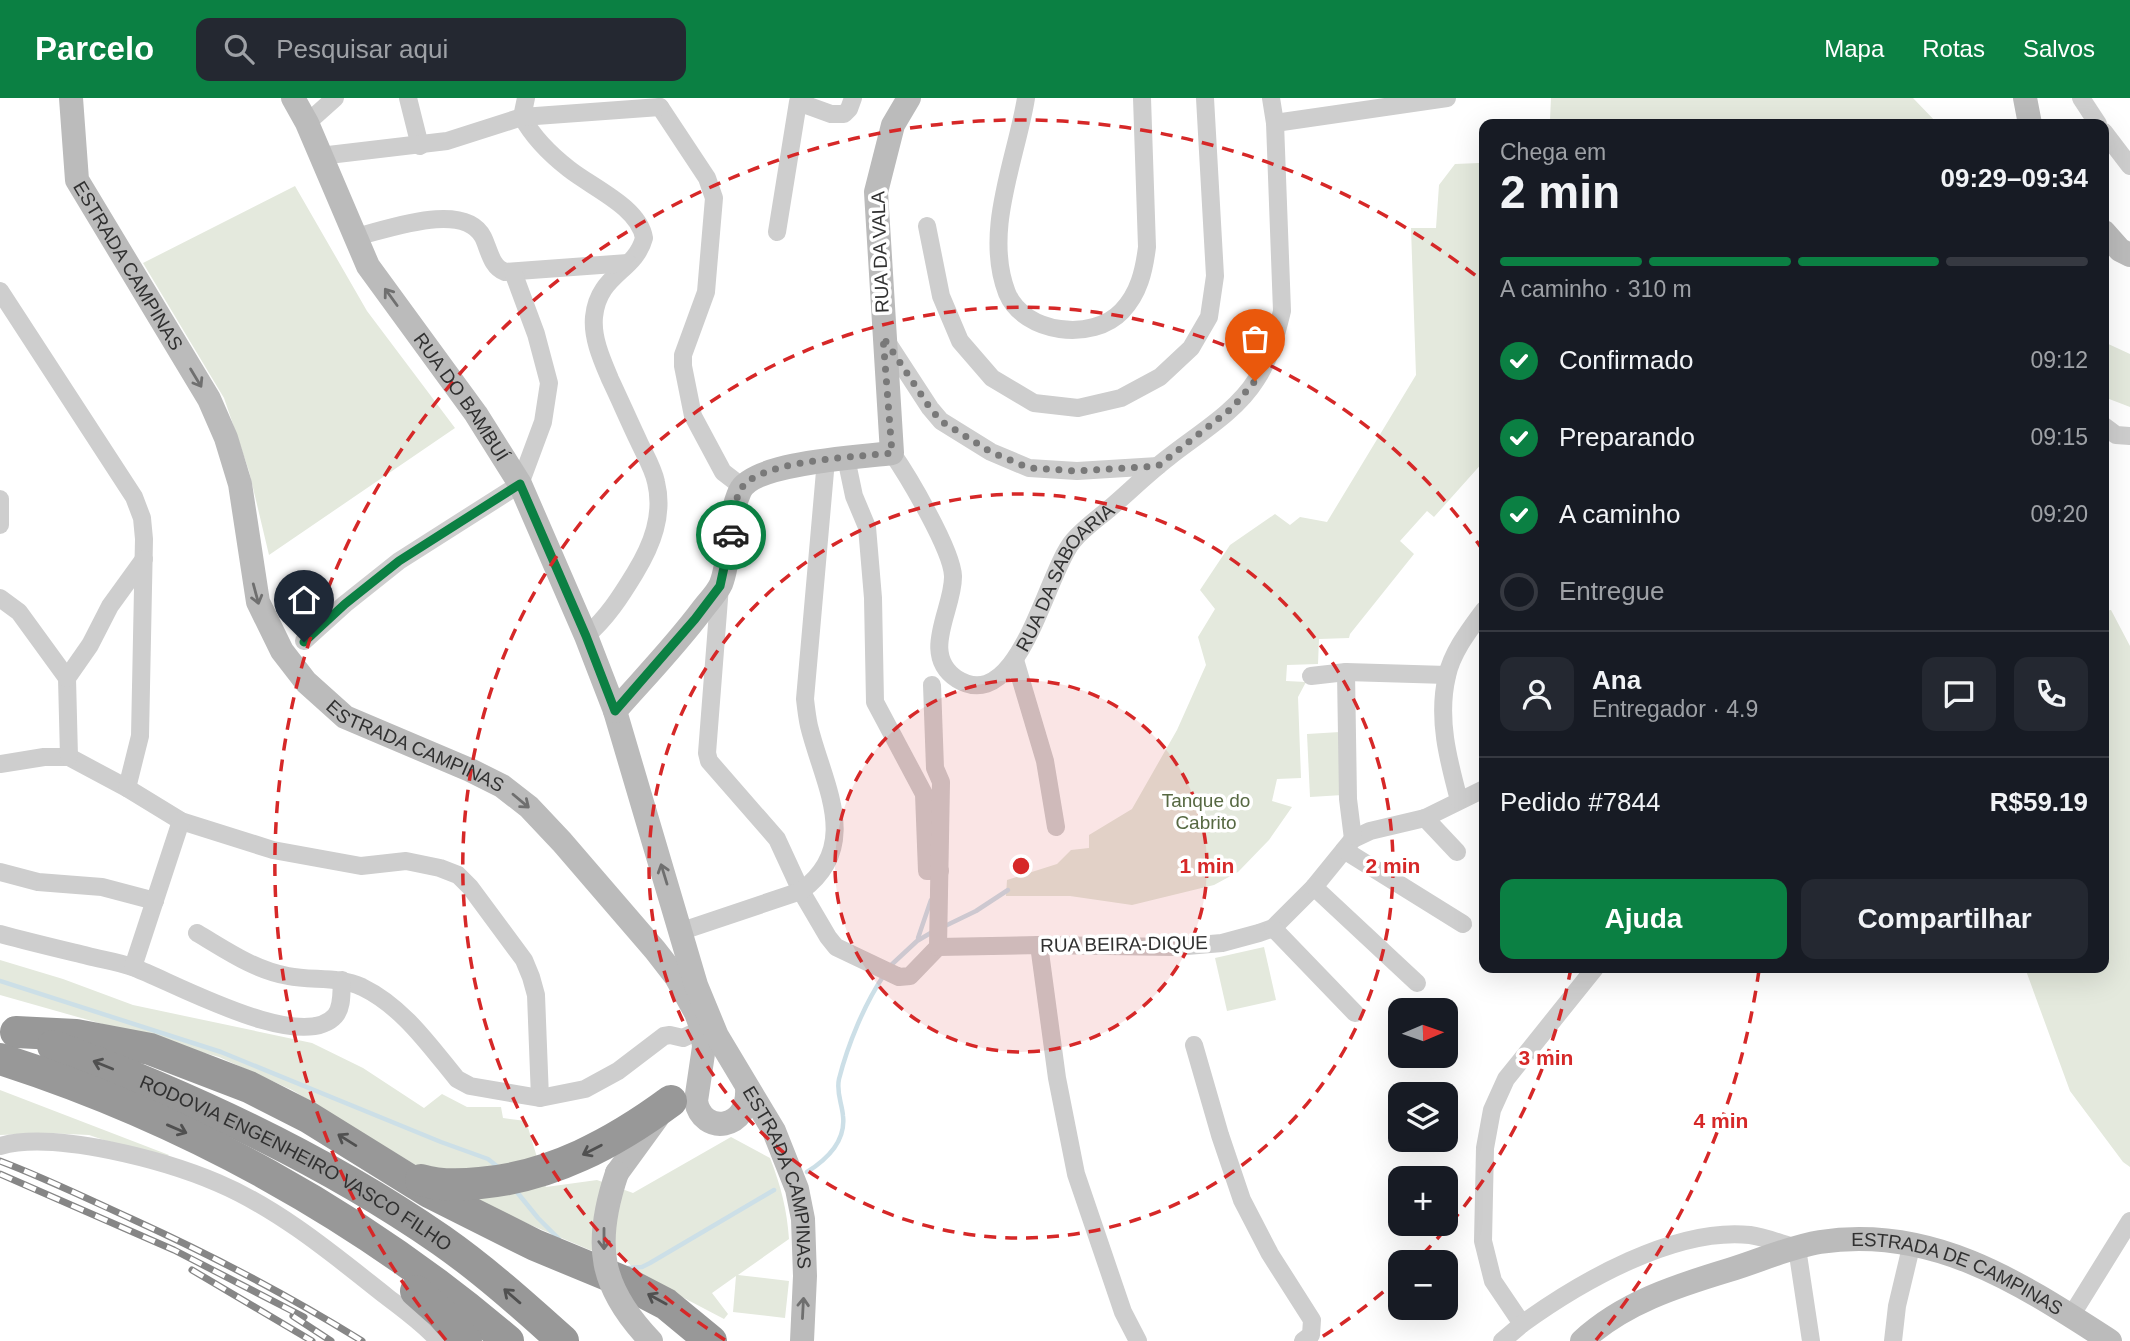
<!DOCTYPE html>
<html lang="pt">
<head>
<meta charset="utf-8">
<style>
	:root { --surface:#171b24; --page:#242831; --text:#f1f3f6; --muted:#9ea1a6; --line:#363941; --accent:#0b8043 }
	body { margin:0; font-family:Helvetica,sans-serif; background:var(--page); color:var(--text); height:100vh; display:flex; flex-direction:column; font-size:26px; white-space:nowrap }
	* { box-sizing:border-box; margin:0 }
	p { font-size:23px; color:var(--muted) }
	.icon { flex:none; width:38px; height:38px; fill:none; stroke:currentColor; stroke-width:2; stroke-linecap:round; stroke-linejoin:round }
	.map { position:relative; flex:1; overflow:hidden }
	.sheet { position:absolute; left:1479px; top:21px; width:630px; height:854px; display:flex; flex-direction:column; background:var(--surface); border-radius:14px; box-shadow:0 7px 28px #0002 }
	.sheet>* { flex:none }
	.needle { width:46px; rotate:88deg }
	.tools { position:absolute; left:1388px; top:900px; display:grid; gap:14px }
	.tools a { display:grid; place-items:center; width:70px; height:70px; border-radius:14px; background:var(--surface); box-shadow:0 7px 28px #0002; font-size:35px }
	.pin { position:absolute; display:grid; place-items:center; width:60px; height:60px; color:#fff; margin:-72px -30px; border-radius:50% 50% 50% 0; rotate:-45deg; box-shadow:0 0 7px #0007 }
	.pin .icon { rotate:45deg }
	.courier { position:absolute; display:grid; place-items:center; width:70px; height:70px; margin:-35px; border:5px solid #0b8043; border-radius:50%; background:#fff; color:#222; box-shadow:0 2px 9px #0007 }
	.overview em { font-style:normal; font-weight:600 }
	.overview div { display:flex; flex-direction:column-reverse }
	.overview { display:flex; align-items:center; justify-content:space-between; height:119px; padding:0 21px }
	h1 { font-size:46px; font-weight:600; line-height:52px }
	.bar { display:grid; grid-template-columns:repeat(4,1fr); gap:10px 7px; align-content:center; height:84px; padding:0 21px }
	.bar i { height:9px; border-radius:5px; background:var(--line) }
	.bar .current { background:var(--accent) }
	.bar p { grid-column:span 4 }
	.line { display:flex; align-items:center; gap:18px; padding:0 21px; border-top:2px solid var(--line) }
	.line div { flex:1 }
	.round { display:grid; place-items:center; flex:none; width:74px; height:74px; border-radius:14px; background:var(--page) }
	ol { padding:0 21px; list-style:none }
	li { display:flex; align-items:center; gap:21px; height:77px }
	li p { margin-inline-start:auto }
	li .icon { padding:7px; border-radius:50%; background:var(--accent); color:#fff; stroke-width:4 }
	li:last-child { color:var(--muted) }
	li i { width:38px; height:38px; border:4px solid var(--line); border-radius:50% }
	.primary-button { display:flex; gap:14px; margin-top:auto; padding:14px 21px }
	.primary-button a { flex:1; height:80px; border-radius:14px; background:var(--accent); color:#fff; font-size:28px; font-weight:600; line-height:80px; text-align:center }
	.primary-button a+a { background:var(--page); color:var(--text) }
	header { display:flex; align-items:center; gap:42px; box-sizing:border-box; height:98px; padding:0 35px; background:var(--accent); color:#fff }
	header strong { font-size:33px }
	nav { display:flex; gap:38px; margin-inline-start:auto; font-size:24px }
	.search { width:490px; height:63px; background:var(--page); display:flex; align-items:center; gap:18px; box-sizing:border-box; padding:0 24px; border-radius:14px; color:var(--muted); font-size:26px }
	.map>svg:first-child { display:block }
	.green { fill:#e4e9dd }
	.lines { fill:none; stroke-linecap:round; stroke-linejoin:round }
	.stream { stroke:#ccdfe7; stroke-width:4.5 }
	.street { stroke:#cecece; stroke-width:18 }
	.secondary { stroke:#bbb; stroke-width:24 }
	.highway { stroke:#989898; stroke-width:32 }
	.rail-casing { stroke:#868686; stroke-width:7 }
	.rail { stroke:#fff; stroke-width:4.5; stroke-dasharray:13; stroke-linecap:butt }
	.secondary-bridge { stroke:#bbb; stroke-width:24 }
	.oneway { stroke:#6f6f6f }
	.oneway2 { stroke:#505050 }
	.done { stroke:#797979; stroke-width:7; stroke-dasharray:0 12.6 }
	.route { stroke:#0b8043; stroke-width:9 }
	.ring { fill:none; stroke:#d62828; stroke-width:3.5; stroke-dasharray:12 9 }
	.labels { text-anchor:middle; dominant-baseline:central; stroke-width:7; stroke-linejoin:round; paint-order:stroke }
	.street-label { font-size:19px; fill:#313131; stroke:#fff }
	.park-label { font-size:19px; fill:#566842; stroke:#fff }
	.centre { fill:#d62828; stroke:#fff; stroke-width:3.5 }
	.ring-label { font-size:21px; text-anchor:middle; font-weight:bold; fill:#d62828; stroke:#fff; stroke-width:7; stroke-linejoin:round; paint-order:stroke }
</style>
</head>
<body>
<header>
<strong>Parcelo</strong>
<div class="search"><svg class="icon" aria-label="search" viewBox="0 0 24 24"><circle cx="10" cy="10" r="6"/><path d="M15 15l6 6"/></svg>Pesquisar aqui</div>
<nav><a>Mapa</a><a>Rotas</a><a>Salvos</a></nav>
</header>
<div class="map">
<svg width="2130" height="1243" viewBox="0 0 2130 1243">
	<rect width="100%" height="100%" fill="#fff"/>
	<g class="green">
		<polygon points="1551,0 1913,0 1938,26 1490,26 1550,22"/>
		<polygon points="1484,32 1484,363 1434,419 1427,413 1400,443 1414,456 1350,536 1349,540 1319,541 1318,566 1287,567 1286,583 1306,584 1298,599 1301,680 1277,681 1272,703 1292,709 1269,742 1238,774 1214,787 1132,807 1070,798 1006,798 1007,782 1057,766 1071,752 1089,750 1089,737 1132,711 1177,632 1206,567 1198,539 1215,511 1200,492 1230,447 1275,416 1290,427 1300,419 1327,424 1416,277 1411,130 1436,130 1439,87 1455,66 1479,65"/>
		<polygon points="295,88 367,213 455,330 269,457 249,373 224,300 143,165"/>
		<polygon points="2104,244 2130,256 2130,309 2104,299"/>
		<polygon points="2111,512 2130,548 2130,1069 2123,1064 2070,993 2025,870 2104,870 2104,513"/>
		<polygon points="1340,634 1343,697 1310,699 1307,636"/>
		<polygon points="1264,849 1276,902 1227,913 1215,860"/>
		<path d="M0,862L63,881L133,907L312,945L363,970L424,1010L442,996L467,1009H501L503,1020L526,1023L546,1089L597,1082L633,1095L731,1039L770,1060C781,1088 787,1112 789,1141L738,1177L789,1183L785,1220L733,1214L736,1178L712,1195L728,1216L724,1221L642,1178L621,1158L590,1152L478,1105L292,992L219,959L0,897Z"/>
		<polygon points="0,992 169,1057 163,1062 89,1037 46,1035 0,1037"/>
	</g>
	<g class="lines">
		<g class="stream">
			<polyline points="945,828 976,813 1008,792"/>
			<polyline points="918,840 931,802"/>
			<polyline points="889,869 917,843 934,833"/>
			<polyline points="0,883 221,954 441,1044 488,1061 498,1069"/>
			<path d="M807,1074C826,1062 846,1043 843,1018C842,1005 836,995 839,981C848,946 864,907 884,877"/>
			<polyline points="516,1093 538,1120 559,1141"/>
			<polyline points="628,1170 642,1169 650,1165 774,1092"/>
		</g>
		<g class="street">
			<polyline points="408,0 420,48"/>
			<path d="M1026,0C1016,62 983,133 1007,195C1024,236 1093,244 1122,213C1139,195 1144,173 1147,149L1142,0"/>
			<polyline points="2081,0 2098,26"/>
			<polyline points="660,9 707,80 714,100 706,194 683,257 683,268 693,318 723,374 736,384 745,386"/>
			<path d="M522,19C533,39 551,57 569,71C593,90 639,109 644,140C635,174 598,176 594,219C592,240 602,262 610,281C620,302 629,323 639,344C645,357 653,370 656,384C664,417 652,447 635,475C621,498 607,520 586,538"/>
			<polyline points="522,19 526,0"/>
			<polyline points="307,25 335,0"/>
			<polyline points="1275,25 1447,0"/>
			<polyline points="2104,34 2130,68"/>
			<polyline points="320,58 447,43 522,19 660,9"/>
			<polyline points="927,128 941,198 960,243 992,280 1034,305 1078,310 1121,300 1160,279 1191,250 1209,219 1215,178 1205,0"/>
			<polyline points="777,134 798,4 831,16 844,16 849,11 853,0"/>
			<path d="M355,139C386,132 464,102 483,139C489,151 491,169 505,174L628,165"/>
			<polyline points="0,193 134,399 142,420 144,441 140,638 127,690 69,659 44,659 0,666"/>
			<polyline points="887,244 930,310 941,323 991,354 1029,370 1077,373 1158,368"/>
			<polyline points="2104,328 2116,337 2130,338"/>
			<path id="s1" d="M892,355C908,378 952,452 953,478C954,511 919,556 957,581C1019,619 1046,474 1073,443C1083,431 1097,421 1109,411C1129,394 1148,375 1169,359C1198,336 1236,314 1256,282C1270,261 1276,238 1282,213L1275,25L1271,0"/>
			<polyline points="846,360 854,398 867,429 873,500 875,604 924,696 927,773 940,773"/>
			<polyline points="0,401 0,427"/>
			<polyline points="720,488 707,655 709,663 777,741 801,793 828,839 836,849 899,879 910,878 938,849 1039,847 1175,849 1222,845 1259,835 1273,830 1314,789 1353,741 1370,733 1425,720 1484,691"/>
			<polyline points="0,500 19,514 67,580 69,659"/>
			<polyline points="304,543 345,506 399,463 520,386 543,324 549,285 536,236 513,174"/>
			<polyline points="1015,562 1045,663 1056,729"/>
			<polyline points="1346,574 1348,701 1353,741"/>
			<polyline points="1311,578 1346,574 1447,577"/>
			<polyline points="67,580 90,547 110,508 144,461"/>
			<polyline points="932,587 935,670 941,684 938,849"/>
			<polyline points="127,690 181,723 273,752 361,768 406,763 440,770 458,777 470,789 524,862 531,879 536,897 540,1000"/>
			<path d="M1459,702C1448,661 1437,620 1447,578C1452,554 1470,531 1484,512"/>
			<polyline points="1425,720 1457,754"/>
			<polyline points="1344,752 1463,826"/>
			<polyline points="0,774 38,784 102,789 155,803"/>
			<polyline points="1314,789 1417,885"/>
			<polyline points="1273,830 1355,915"/>
			<path d="M682,833L801,793C863,748 823,686 809,628C807,619 806,610 805,601L826,362"/>
			<path d="M197,835C226,852 254,872 288,878C313,883 338,878 362,889C403,909 429,947 457,981L470,988L540,1000L585,991L618,973L664,938L670,937L683,940L702,931"/>
			<path d="M0,836C29,844 59,851 88,858C104,862 120,864 135,870C173,884 301,956 335,918C343,909 341,894 342,882"/>
			<polyline points="1039,847 1057,980 1076,1076 1123,1214 1138,1243"/>
			<polyline points="133,869 181,723"/>
			<path d="M1595,870L1506,981L1492,1012L1485,1050L1483,1143L1493,1183L1522,1226C1580,1184 1675,1129 1750,1137C1765,1139 1782,1146 1797,1150L1811,1243"/>
			<polyline points="1194,947 1220,1037 1242,1102 1270,1156 1312,1222 1311,1237 1303,1243"/>
			<path d="M0,1048C54,1032 167,1063 218,1085C279,1111 334,1157 386,1198C404,1212 424,1226 439,1243"/>
			<polyline points="2071,1218 2130,1123"/>
			<polyline points="1502,1243 1522,1226"/>
			<polyline points="1893,1243 1897,1208 1912,1145"/>
		</g>
		<g class="secondary">
			<path id="s2" d="M71,0L77,82L209,301L226,340L240,386L258,504L282,553L306,584L345,619L470,672L502,688L529,709L562,744L655,852L676,879L696,915L702,931L704,949L696,1003C702,1038 750,1032 747,990"/>
			<path id="s3" d="M293,0L307,25L368,168L476,316L520,386L586,538L615,613L696,887L717,938L774,1033L797,1091L803,1121L805,1178L802,1243"/>
			<polyline points="2025,0 2030,26"/>
			<polyline points="2104,134 2120,152 2130,157"/>
			<path d="M615,613C644,580 676,547 702,512C708,504 717,495 721,486C732,457 727,421 740,393C753,364 862,359 892,355L876,94L893,27L909,0"/>
			<polyline points="617,1075 657,1020"/>
			<path id="s4" d="M1582,1243C1623,1205 1676,1188 1729,1172C1759,1163 1789,1149 1820,1144C1933,1127 2020,1185 2110,1243"/>
		</g>
		<g class="highway">
			<polyline points="16,934 76,937 150,951 249,989 308,1019 429,1094 535,1147 622,1183 666,1206 711,1243"/>
			<path id="s5" d="M53,948C189,998 321,1059 441,1142C484,1172 524,1208 563,1243"/>
			<path d="M0,961C184,1020 361,1117 508,1243"/>
			<path d="M421,1082C440,1088 460,1087 480,1085C551,1079 614,1045 671,1003"/>
			<polyline points="416,1193 442,1216 466,1243"/>
		</g>
		<defs>
			<g id="rail">
				<path d="M0,1063C45,1080 88,1101 132,1121C211,1157 288,1197 362,1243"/>
				<polyline points="0,1076 174,1152 304,1219"/>
				<polyline points="192,1172 312,1243"/>
				<polyline points="293,1218 331,1243"/>
			</g>
		</defs>
		<use href="#rail" class="rail-casing"/>
		<use href="#rail" class="rail"/>
		<path class="secondary-bridge" d="M617,1075C593,1146 599,1189 651,1243"/>
	</g>
	<defs><path id="oneway-shaft" d="M-6 0H5M1.5-3L5.5 0L1.5 3" fill="none" stroke-width="1.6" stroke-linecap="round" stroke-linejoin="round" transform="scale(1.75)"/></defs>
	<g class="oneway">
		<use href="#oneway-shaft" transform="translate(391 199) rotate(-126)"/>
		<use href="#oneway-shaft" transform="translate(196 280) rotate(59)"/>
		<use href="#oneway-shaft" transform="translate(256 496) rotate(75)"/>
		<use href="#oneway-shaft" transform="translate(521 703) rotate(40)"/>
		<use href="#oneway-shaft" transform="translate(664 776) rotate(-107)"/>
		<use href="#oneway-shaft" transform="translate(604 1141) rotate(90)"/>
		<use href="#oneway-shaft" transform="translate(803 1210) rotate(-87)"/>
	</g>
	<g class="oneway2">
		<use href="#oneway-shaft" transform="translate(103 967) rotate(-158)"/>
		<use href="#oneway-shaft" transform="translate(177 1031) rotate(23)"/>
		<use href="#oneway-shaft" transform="translate(347 1042) rotate(-148)"/>
		<use href="#oneway-shaft" transform="translate(592 1052) rotate(153)"/>
		<use href="#oneway-shaft" transform="translate(512 1198) rotate(-139)"/>
		<use href="#oneway-shaft" transform="translate(657 1201) rotate(-151)"/>
	</g>
	<g class="lines">
		<path class="done" d="M731,437C733,423 734,396 745,386C769,362 857,359 892,355L883,239L930,310L941,323L991,354L1029,370L1077,373L1158,368L1232,310L1255,283"/>
		<polyline class="route" points="304,544 345,506 399,463 520,386 586,538 615,613 695,521 720,488 731,437"/>
	</g>
	<circle cx="1021" cy="768" r="186" fill="#d62828" fill-opacity=".12"/>
	<g class="ring">
		<circle cx="1021" cy="768" r="186"/>
		<circle cx="1021" cy="768" r="372"/>
		<path d="M1571 870A559 559 0 0 1 1416 1163M1399 1180A559 559 0 0 1 1317 1242M725 1242A559 559 0 1 1 1482 451"/>
		<path d="M1759 872A745 745 0 0 1 1596 1242M446 1242A745 745 0 0 1 1480 181"/>
	</g>
	<g class="labels">
		<g class="street-label">
			<text transform="translate(880 154) rotate(-92)">RUA DA VALA</text>
			<text stroke="none"><textPath href="#s2" startOffset="182">ESTRADA CAMPINAS</textPath></text>
			<text stroke="none"><textPath href="#s3" startOffset="345">RUA DO BAMBUÍ</textPath></text>
			<text stroke="none"><textPath href="#s1" startOffset="415">RUA DA SABOARIA</textPath></text>
			<text stroke="none"><textPath href="#s2" startOffset="770">ESTRADA CAMPINAS</textPath></text>
			<text transform="translate(1124 846) rotate(-1)">RUA BEIRA-DIQUE</text>
			<text stroke="none"><textPath href="#s5" startOffset="270">RODOVIA ENGENHEIRO VASCO FILHO</textPath></text>
			<text stroke="none"><textPath href="#s3" startOffset="1194">ESTRADA CAMPINAS</textPath></text>
			<text stroke="none"><textPath href="#s4" startOffset="404">ESTRADA DE CAMPINAS</textPath></text>
		</g>
		<g class="park-label">
			<text x="1206" y="702">Tanque do<tspan x="1206" dy="22">Cabrito</tspan></text>
		</g>
	</g>
	<circle cx="1021" cy="768" r="10" class="centre"/>
	<g class="ring-label">
		<text x="1207" y="775">1 min</text>
		<text x="1393" y="775">2 min</text>
		<text x="1546" y="967">3 min</text>
		<text x="1721" y="1030">4 min</text>
	</g>
</svg>
<div class="tools">
<a><svg class="needle" viewBox="-14 -14 28 28"><path d="M0-13l5 13h-10z" fill="#e53935"/><path d="M0 13l5-13h-10z" fill="#9ea1a6"/></svg></a>
<a><svg class="icon" aria-label="layers" viewBox="0 0 24 24"><path d="M12 4l9 5-9 5-9-5zM3 14l9 5 9-5"/></svg></a>
<a>+</a>
<a>−</a>
</div>
<div class="pin" style="left:1255px;top:283px;background:#ea580c"><svg class="icon" aria-label="bag" viewBox="0 0 24 24"><path d="M5 8h14l-1 12H6zM9 8a3 3 0 0 1 6 0"/></svg></div>
<div class="pin" style="left:304px;top:544px;background:#1f2937"><svg class="icon" aria-label="home" viewBox="0 0 24 24"><path d="M3 11l9-7 9 7M6 9v11h12V9"/></svg></div>
<div class="courier" style="left:731px;top:437px"><svg class="icon" aria-label="car" viewBox="0 0 24 24"><path d="M5 17H2v-5l4-1 3-4h7l3 4 3 1v5h-3M9 17h6M6 11h13"/><circle cx="7" cy="17" r="2"/><circle cx="17" cy="17" r="2"/></svg></div>
<section class="sheet">
<div class="overview"><div><h1>2 min</h1><p>Chega em</p></div><em>09:29–09:34</em></div>
<div class="bar"><i class="current"></i><i class="current"></i><i class="current"></i><i></i><p>A caminho · 310 m</p></div>
<ol>
<li><svg class="icon" aria-label="check" viewBox="0 0 24 24"><path d="M5 12l5 5 9-10"/></svg>Confirmado<p>09:12</p></li>
<li><svg class="icon" aria-label="check" viewBox="0 0 24 24"><path d="M5 12l5 5 9-10"/></svg>Preparando<p>09:15</p></li>
<li><svg class="icon" aria-label="check" viewBox="0 0 24 24"><path d="M5 12l5 5 9-10"/></svg>A caminho<p>09:20</p></li>
<li><i></i>Entregue</li>
</ol>
<div class="line" style="height:126px"><a class="round"><svg class="icon" aria-label="person" viewBox="0 0 24 24"><circle cx="12" cy="8" r="4"/><path d="M4 21q1-7 8-7t8 7"/></svg></a><div><b>Ana</b><p>Entregador · 4.9</p></div><a class="round"><svg class="icon" aria-label="chat" viewBox="0 0 24 24"><path d="M4 5h16v11H9l-5 4z"/></svg></a><a class="round"><svg class="icon" aria-label="phone" viewBox="0 0 24 24"><path d="M5 4h4l2 5-3 2q2 4 5 5l2-3 5 2v4C11 20 4 13 5 4z"/></svg></a></div>
<div class="line" style="height:91px"><div>Pedido #7844</div><b>R$59.19</b></div>
<div class="primary-button"><a>Ajuda</a><a>Compartilhar</a></div>
</section>
</div>
</body>
</html>
